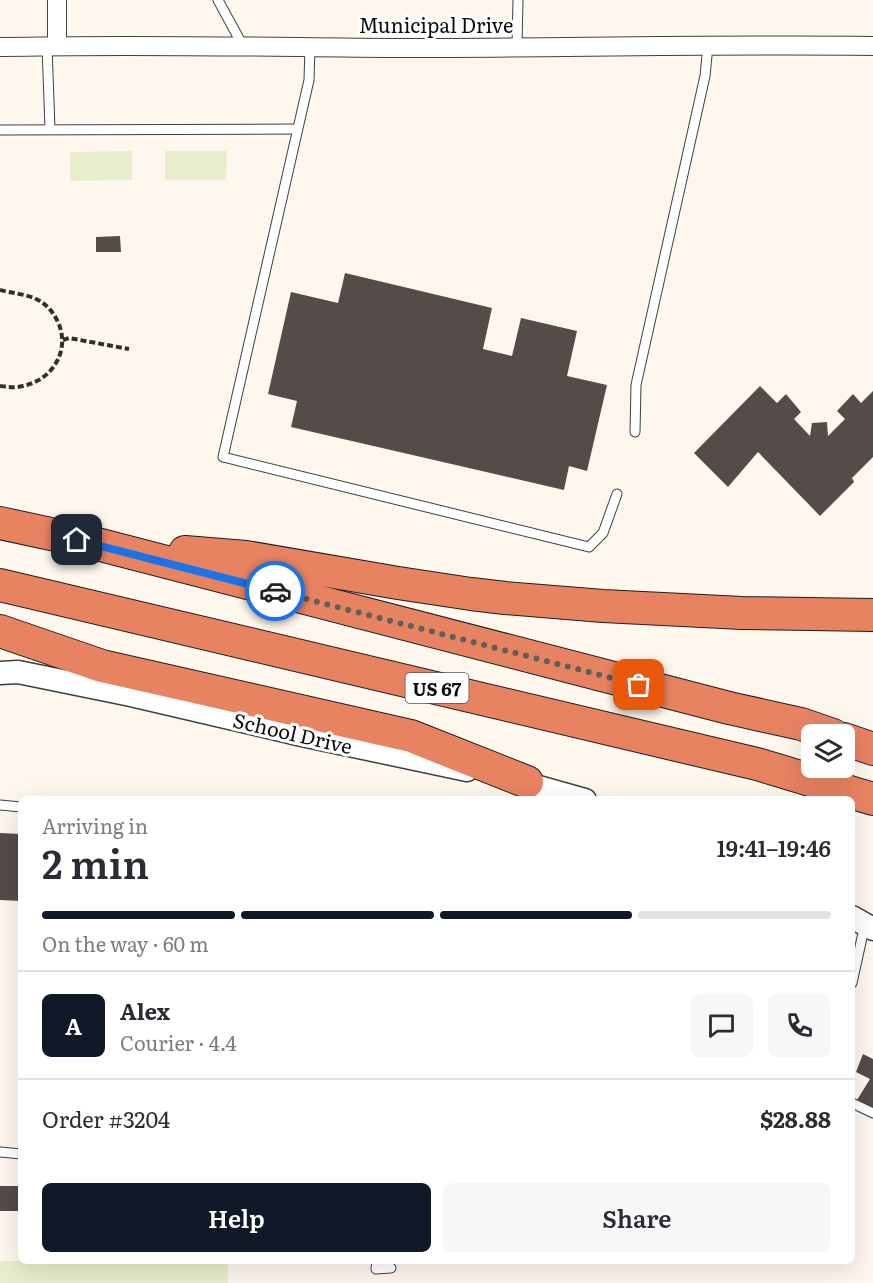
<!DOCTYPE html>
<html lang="en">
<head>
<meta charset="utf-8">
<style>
	:root { --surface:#fff; --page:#f7f7f7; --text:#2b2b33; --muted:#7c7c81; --line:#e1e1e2; --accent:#111827 }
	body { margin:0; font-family:Literata,serif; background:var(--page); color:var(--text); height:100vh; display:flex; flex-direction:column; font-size:22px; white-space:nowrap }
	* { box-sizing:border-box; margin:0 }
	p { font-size:20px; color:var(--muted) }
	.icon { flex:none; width:33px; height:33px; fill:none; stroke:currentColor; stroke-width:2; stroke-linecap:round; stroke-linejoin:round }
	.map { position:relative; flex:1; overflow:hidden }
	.panel { position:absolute; left:18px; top:796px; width:837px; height:468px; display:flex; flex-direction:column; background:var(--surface); border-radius:9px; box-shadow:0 6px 24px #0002 }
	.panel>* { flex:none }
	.fabs { position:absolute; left:801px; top:724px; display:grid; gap:12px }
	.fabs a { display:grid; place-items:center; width:54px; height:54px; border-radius:9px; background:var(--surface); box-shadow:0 6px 24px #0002; font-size:30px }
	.pin { position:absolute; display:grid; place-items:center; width:51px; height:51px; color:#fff; margin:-26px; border-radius:12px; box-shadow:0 3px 9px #0006 }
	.courier { position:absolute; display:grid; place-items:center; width:60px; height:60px; margin:-30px; border:4px solid #1a73e8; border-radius:50%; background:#fff; color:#222; box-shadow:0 2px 8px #0007 }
	.summary em { font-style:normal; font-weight:600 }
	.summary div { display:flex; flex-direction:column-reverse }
	.summary { display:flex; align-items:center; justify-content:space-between; height:102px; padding:0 24px }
	h1 { font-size:39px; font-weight:600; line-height:45px }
	.bar { display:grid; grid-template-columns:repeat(4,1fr); gap:9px 6px; align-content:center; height:72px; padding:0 24px }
	.bar i { height:8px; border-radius:4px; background:var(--line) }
	.bar .selected { background:var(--accent) }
	.bar p { grid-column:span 4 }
	.line { display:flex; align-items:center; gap:15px; padding:0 24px; border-top:2px solid var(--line) }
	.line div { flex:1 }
	.round { display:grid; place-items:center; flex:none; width:63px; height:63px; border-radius:9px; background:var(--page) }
	.cta { display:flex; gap:12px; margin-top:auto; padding:12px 24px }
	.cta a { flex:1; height:69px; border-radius:9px; background:var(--accent); color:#fff; font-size:24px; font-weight:600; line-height:69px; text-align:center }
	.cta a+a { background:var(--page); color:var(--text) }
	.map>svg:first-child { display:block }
	.pitch { fill:#e8edcc }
	.building { fill:#554c4a }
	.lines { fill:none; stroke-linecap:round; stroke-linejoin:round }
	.service-casing { stroke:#404040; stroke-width:11 }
	.minor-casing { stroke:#404040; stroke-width:20 }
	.tertiary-casing { stroke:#404040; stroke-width:25 }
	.motorway-casing { stroke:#1e1e1e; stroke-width:34 }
	.path { stroke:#2f2f2f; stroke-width:4; stroke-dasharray:6 3; stroke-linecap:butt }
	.service { stroke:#fff; stroke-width:9 }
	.minor { stroke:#fff; stroke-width:18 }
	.tertiary { stroke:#fff; stroke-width:22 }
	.motorway { stroke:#e88362; stroke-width:32 }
	.done { stroke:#615f5c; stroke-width:6; stroke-dasharray:0 10.8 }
	.route { stroke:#1a73e8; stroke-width:8 }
	.labels { text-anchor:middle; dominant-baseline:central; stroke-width:6; stroke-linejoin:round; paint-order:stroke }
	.shield { fill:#fff; stroke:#565656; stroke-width:1.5 }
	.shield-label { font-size:18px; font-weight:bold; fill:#0d0d0d }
	.street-label { font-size:20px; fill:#0d0d0d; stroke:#fff }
</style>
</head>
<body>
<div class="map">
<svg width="873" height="1283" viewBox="0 0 873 1283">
	<rect width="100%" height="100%" fill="#fef7ee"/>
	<g class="pitch">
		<polygon points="132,151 132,180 70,181 70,152"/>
		<polygon points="165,151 227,151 226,180 165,180"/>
		<polygon points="0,1261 228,1262 228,1283 0,1283"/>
	</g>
	<g class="building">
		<polygon points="120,236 121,252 96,252 96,237"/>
		<polygon points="345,273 492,308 483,349 512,356 521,318 577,331 567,376 607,385 587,471 569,466 564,490 291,427 297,401 268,394 291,292 338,303"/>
		<polygon points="760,386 777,403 786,394 801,412 794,419 810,436 812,423 827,422 828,436 845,419 837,411 853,394 861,403 873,391 873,457 852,478 854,482 820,516 758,452 728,487 694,453"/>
		<polygon points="0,833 21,834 21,901 0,900"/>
		<polygon points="863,1054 873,1059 873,1108 857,1100 870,1079 856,1072"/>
		<rect x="0" y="1186" width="21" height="25"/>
	</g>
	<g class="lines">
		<defs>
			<g id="service">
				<polyline points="218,0 243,46"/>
				<polyline points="47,46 50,129"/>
				<polyline points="517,46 518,0"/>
				<polyline points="310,47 309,80 223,457 589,547 603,533 617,494"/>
				<polyline points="0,130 297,129"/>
				<polyline points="635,432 636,385 705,76 708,45"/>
				<polyline points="0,805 21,807"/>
				<polyline points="852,983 865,924"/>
				<polyline points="852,1103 873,1113"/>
				<polyline points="0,1152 21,1154"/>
				<polyline points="377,1262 376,1269 391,1268"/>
			</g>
			<g id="minor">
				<polyline points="57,0 57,45"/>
				<path d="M0,47C133,44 265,47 398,48C556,48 715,44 873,46"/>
			</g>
			<g id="tertiary">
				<polyline points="0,673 18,672 131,695 302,735 467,770"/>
				<polyline points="514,780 585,800"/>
				<polyline points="852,917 873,929"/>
			</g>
			<g id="motorway">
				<polyline points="0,523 97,544 729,708 801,724 833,735"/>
				<polyline points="185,552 246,557 398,583 471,594 505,598 603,606 742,613 873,615"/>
				<polyline points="0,585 757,764 873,799"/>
				<polyline points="0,631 102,666 411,736 527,782"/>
				<polyline points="844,739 873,749"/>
			</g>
		</defs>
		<use href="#service" class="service-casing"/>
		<use href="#minor" class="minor-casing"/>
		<use href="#tertiary" class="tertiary-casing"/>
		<use href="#motorway" class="motorway-casing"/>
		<g class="path">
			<path d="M0,290C11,293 26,294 36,299C47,304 53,312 58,322C71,351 52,380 23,386C15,388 8,387 0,386"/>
			<polyline points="63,340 69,338 129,349"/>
		</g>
		<use href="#service" class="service"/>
		<use href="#minor" class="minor"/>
		<use href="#tertiary" class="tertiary"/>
		<use href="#motorway" class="motorway"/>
	</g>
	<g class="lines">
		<polyline class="done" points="275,591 639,685"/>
		<polyline class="route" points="77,540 275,591"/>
	</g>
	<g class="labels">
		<rect class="shield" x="405.5" y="673" width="63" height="30" rx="4.5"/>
		<g class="shield-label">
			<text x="437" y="688">US 67</text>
		</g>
		<g class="street-label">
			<text x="436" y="24">Municipal Drive</text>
			<text transform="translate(293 732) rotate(13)">School Drive</text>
		</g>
	</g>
</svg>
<div class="fabs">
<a><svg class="icon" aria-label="layers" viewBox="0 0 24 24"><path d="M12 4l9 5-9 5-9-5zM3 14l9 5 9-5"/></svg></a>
</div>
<div class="pin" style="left:639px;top:685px;background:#ea580c"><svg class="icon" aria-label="bag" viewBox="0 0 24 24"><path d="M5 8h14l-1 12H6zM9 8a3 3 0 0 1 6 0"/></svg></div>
<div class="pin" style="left:77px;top:540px;background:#1f2937"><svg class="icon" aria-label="home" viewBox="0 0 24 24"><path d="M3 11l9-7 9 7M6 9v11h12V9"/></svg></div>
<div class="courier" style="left:275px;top:591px"><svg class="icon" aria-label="car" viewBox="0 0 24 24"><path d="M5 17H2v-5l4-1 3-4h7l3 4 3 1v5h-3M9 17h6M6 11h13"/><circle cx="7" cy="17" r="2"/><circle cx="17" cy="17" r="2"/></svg></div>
<section class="panel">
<div class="summary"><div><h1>2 min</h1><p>Arriving in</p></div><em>19:41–19:46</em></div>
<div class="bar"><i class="selected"></i><i class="selected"></i><i class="selected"></i><i></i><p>On the way · 60 m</p></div>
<div class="line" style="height:108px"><b class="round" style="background:var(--accent);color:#fff">A</b><div><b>Alex</b><p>Courier · 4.4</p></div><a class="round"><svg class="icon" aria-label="chat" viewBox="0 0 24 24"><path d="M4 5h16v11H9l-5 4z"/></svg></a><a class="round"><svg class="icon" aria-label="phone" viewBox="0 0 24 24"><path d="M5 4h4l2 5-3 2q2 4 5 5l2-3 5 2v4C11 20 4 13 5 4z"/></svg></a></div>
<div class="line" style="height:78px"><div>Order #3204</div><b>$28.88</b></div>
<div class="cta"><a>Help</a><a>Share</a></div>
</section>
</div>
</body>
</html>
